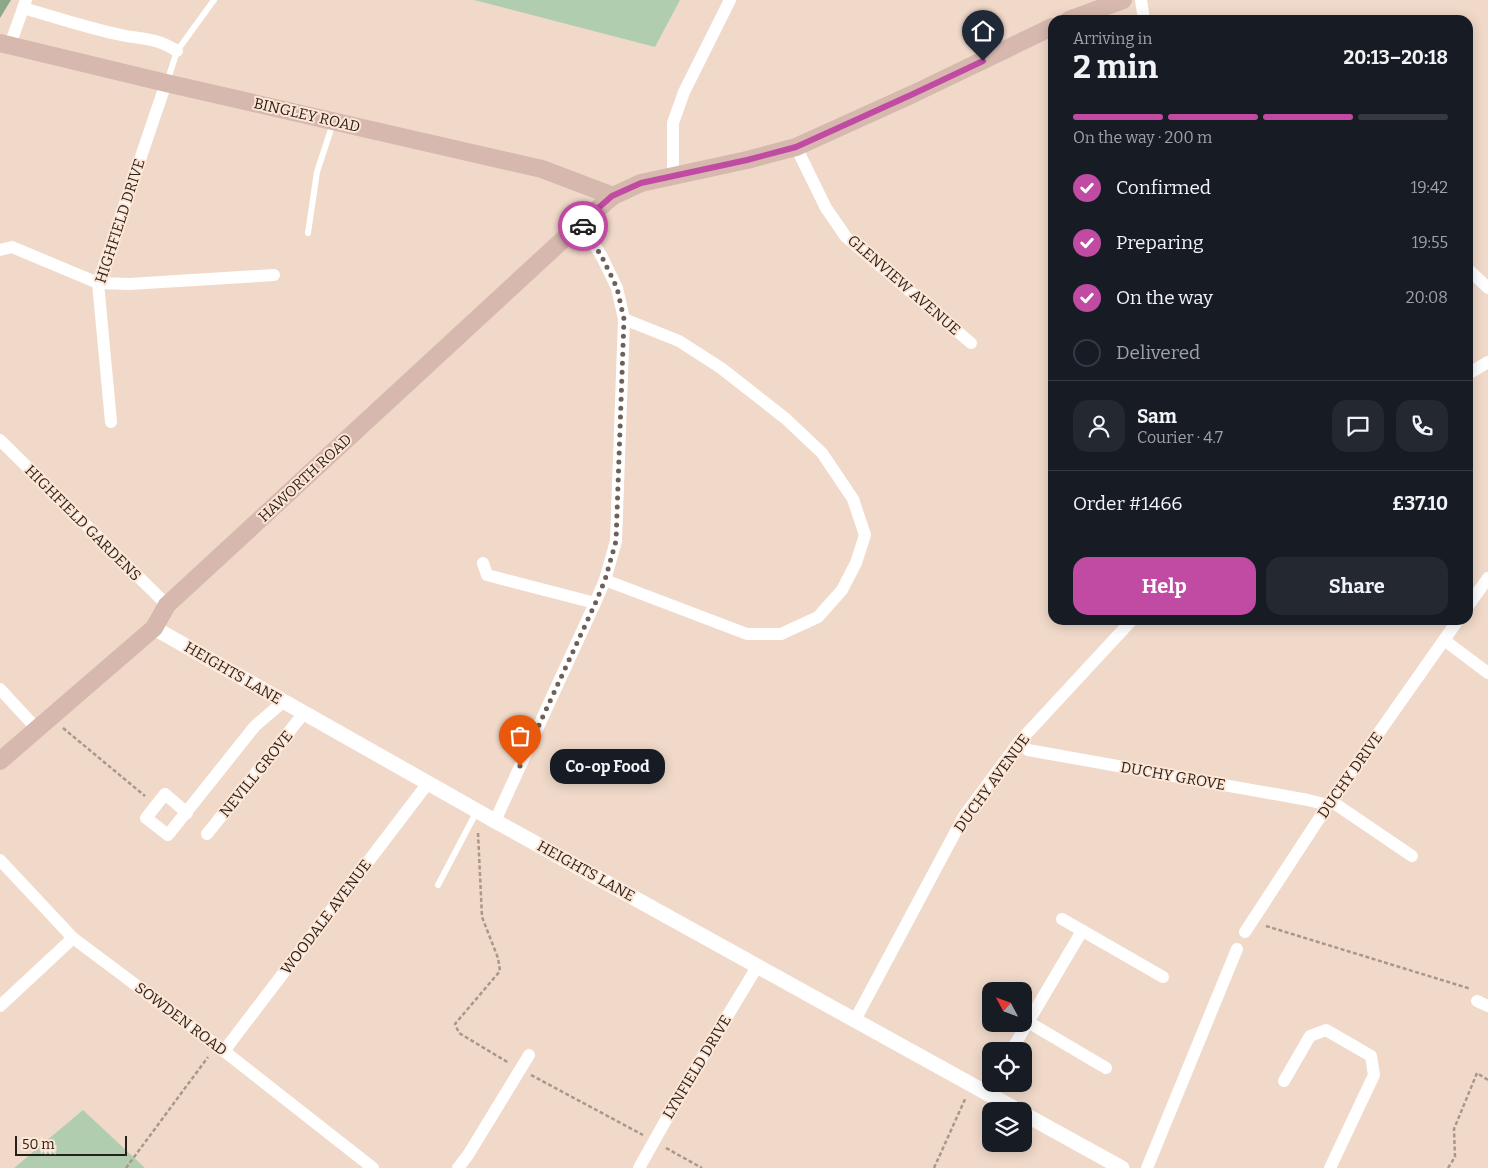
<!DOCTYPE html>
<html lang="en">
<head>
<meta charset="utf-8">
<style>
	:root { --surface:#171b24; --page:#242831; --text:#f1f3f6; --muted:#9ea1a6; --line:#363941; --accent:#c14ba3 }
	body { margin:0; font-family:Bitter,serif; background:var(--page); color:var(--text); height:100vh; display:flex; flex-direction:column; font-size:19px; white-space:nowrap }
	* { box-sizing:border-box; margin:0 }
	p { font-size:16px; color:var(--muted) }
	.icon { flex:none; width:28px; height:28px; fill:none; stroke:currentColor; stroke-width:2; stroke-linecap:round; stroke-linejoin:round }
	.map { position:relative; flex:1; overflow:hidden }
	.sheet { position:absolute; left:1048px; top:15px; width:425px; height:610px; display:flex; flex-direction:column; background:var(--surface); border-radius:15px; box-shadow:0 2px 12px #0003 }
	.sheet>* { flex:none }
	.needle { width:32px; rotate:311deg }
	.tools { position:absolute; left:982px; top:982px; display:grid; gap:10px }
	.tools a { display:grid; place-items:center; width:50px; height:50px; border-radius:10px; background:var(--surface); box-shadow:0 2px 12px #0003; font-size:25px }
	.scale { position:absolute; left:15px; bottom:12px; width:112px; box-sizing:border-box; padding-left:5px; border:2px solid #281f19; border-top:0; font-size:14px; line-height:18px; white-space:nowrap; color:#281f19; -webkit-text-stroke:4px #fee6d6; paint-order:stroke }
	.pin { position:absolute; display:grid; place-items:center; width:42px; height:42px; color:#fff; margin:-51px -21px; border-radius:50% 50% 50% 0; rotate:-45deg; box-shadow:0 0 5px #0007 }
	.pin .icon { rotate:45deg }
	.courier { position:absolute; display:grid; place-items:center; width:50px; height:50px; margin:-25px; border:4px solid #c14ba3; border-radius:50%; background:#fff; color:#222; box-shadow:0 1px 6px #0007 }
	.bubble { position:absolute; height:35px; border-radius:15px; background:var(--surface); box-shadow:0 2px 12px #0003; font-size:16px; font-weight:700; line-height:35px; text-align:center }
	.headline em { font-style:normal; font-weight:700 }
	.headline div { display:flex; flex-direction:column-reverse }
	.headline { display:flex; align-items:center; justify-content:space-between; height:85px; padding:0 25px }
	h1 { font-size:32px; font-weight:700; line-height:38px }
	.bar { display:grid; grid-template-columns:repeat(4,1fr); gap:8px 5px; align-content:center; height:60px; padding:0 25px }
	.bar i { height:6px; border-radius:4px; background:var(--line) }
	.bar .on { background:var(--accent) }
	.bar p { grid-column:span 4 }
	.line { display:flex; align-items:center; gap:12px; padding:0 25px; border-top:1px solid var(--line) }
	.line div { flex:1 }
	.round { display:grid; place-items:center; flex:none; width:52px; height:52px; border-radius:15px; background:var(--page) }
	ol { padding:0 25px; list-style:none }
	li { display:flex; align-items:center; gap:15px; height:55px }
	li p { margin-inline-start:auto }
	li .icon { padding:5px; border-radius:50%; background:var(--accent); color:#fff; stroke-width:4 }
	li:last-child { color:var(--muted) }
	li i { width:28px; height:28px; border:2px solid var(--line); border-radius:50% }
	.cta { display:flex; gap:10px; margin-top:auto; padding:10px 25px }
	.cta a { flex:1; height:58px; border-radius:15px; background:var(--accent); color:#fff; font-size:20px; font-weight:700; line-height:58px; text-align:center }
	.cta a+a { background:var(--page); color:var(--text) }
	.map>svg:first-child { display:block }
	.green { fill:#b0cdb0 }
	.forest { fill:#89a989 }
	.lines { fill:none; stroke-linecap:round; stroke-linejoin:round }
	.path { stroke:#aa978b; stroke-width:2.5; stroke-dasharray:4 2.5; stroke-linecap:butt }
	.service { stroke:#fff; stroke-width:6 }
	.minor { stroke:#fff; stroke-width:12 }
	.tertiary { stroke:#fff; stroke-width:15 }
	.secondary { stroke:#d6b8ae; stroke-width:18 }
	.done { stroke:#6e6057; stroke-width:5; stroke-dasharray:0 9 }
	.route { stroke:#c14ba3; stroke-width:6 }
	.labels { text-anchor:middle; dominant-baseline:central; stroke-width:4; stroke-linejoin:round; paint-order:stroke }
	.street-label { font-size:15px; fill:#281f19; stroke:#fee6d6 }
</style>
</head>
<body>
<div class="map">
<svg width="1488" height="1168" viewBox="0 0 1488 1168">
	<rect width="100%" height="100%" fill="#f0d9c9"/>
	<g class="green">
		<polygon points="474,0 680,0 655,47"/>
		<polygon points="83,1110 145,1168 14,1168"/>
	</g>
	<polygon class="forest" points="0,0 11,0 0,18"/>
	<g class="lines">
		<g class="path">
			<polyline points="63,728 145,796"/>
			<polyline points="478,833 482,917 498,958 500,971 455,1024 459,1033 509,1063"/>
			<polyline points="1266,926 1471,989"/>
			<polyline points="531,1075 643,1135"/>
			<polyline points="666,1148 702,1168"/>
			<polyline points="126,1168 208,1057"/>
			<polyline points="934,1168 966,1097"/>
			<polyline points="1448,1168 1455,1157 1454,1129 1477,1073 1488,1080"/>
		</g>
		<g class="service">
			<polyline points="167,82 177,51 214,0"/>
			<polyline points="308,233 317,172 333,123"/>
			<polyline points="438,885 477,811"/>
		</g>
		<g class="minor">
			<polyline points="1141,0 1144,20"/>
			<path d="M23,8C55,17 88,28 121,35C145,40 154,37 177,51"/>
			<polyline points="10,45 26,0"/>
			<polyline points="796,147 826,208 846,237 971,343"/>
			<polyline points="673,176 673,123 684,92 730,0"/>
			<polyline points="0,250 12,247 98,283 129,284 274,275"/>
			<polyline points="1468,269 1488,288"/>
			<polyline points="1468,374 1488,362"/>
			<polyline points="111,422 98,283 166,83"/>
			<polyline points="0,440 167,605"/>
			<polyline points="483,563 487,575 595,603"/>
			<polyline points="605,580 747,634 781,634 818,617 842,590 856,563 865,535 853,499 822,453 786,419 721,368 679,341 624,319"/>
			<polyline points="1468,606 1488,578"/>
			<polyline points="1444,640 1488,673"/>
			<polyline points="0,689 37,729"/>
			<polyline points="1019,742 1028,750 1308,800 1328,805"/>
			<polyline points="1331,801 1412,856"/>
			<polyline points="187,813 165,794 146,818 168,835 255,726 283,702"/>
			<polyline points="495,821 595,603 605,580 616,541 624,319 617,288 602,257 581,223"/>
			<polyline points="207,834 304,713"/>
			<polyline points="0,860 73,938 224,1051 373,1168"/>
			<polyline points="1062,919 1163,977"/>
			<polyline points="1245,932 1328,805 1458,620"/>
			<polyline points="1477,1001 1488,1006"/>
			<polyline points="0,1006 73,938"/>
			<polyline points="855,1020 964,816 1019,742 1132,620"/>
			<polyline points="1028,1022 1106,1068"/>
			<polyline points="224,1051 428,783"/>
			<polyline points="1011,1051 1082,931"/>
			<polyline points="1284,1081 1310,1036 1326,1030 1371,1056 1374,1075 1330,1168"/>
			<polyline points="986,1093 991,1084"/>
			<polyline points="458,1168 468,1155 529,1055"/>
			<polyline points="639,1168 685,1086 757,967"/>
			<polyline points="1147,1168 1237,949"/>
		</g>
		<g class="tertiary">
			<polyline points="154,628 495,821 1019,1111"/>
			<polyline points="1024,1114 1122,1168"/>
		</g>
		<g class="secondary">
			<polyline points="1069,20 1123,0"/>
			<polyline points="0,43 166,83 542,169 613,196"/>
			<polyline points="0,761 154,628 167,605 581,223 613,196 641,183 747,160 796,147 913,94 1052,27"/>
		</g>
	</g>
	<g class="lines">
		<polyline class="done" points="520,766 595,604 605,580 616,541 624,319 617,288 602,257 583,226"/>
		<polyline class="route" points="583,226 581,223 612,196 641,183 747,160 796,147 913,94 983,61"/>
	</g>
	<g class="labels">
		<g class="street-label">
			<text transform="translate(307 115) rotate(13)">BINGLEY ROAD</text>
			<text transform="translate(120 221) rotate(-72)">HIGHFIELD DRIVE</text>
			<text transform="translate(904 285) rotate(41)">GLENVIEW AVENUE</text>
			<text transform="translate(305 478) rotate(-43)">HAWORTH ROAD</text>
			<text transform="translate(83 523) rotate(45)">HIGHFIELD GARDENS</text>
			<text transform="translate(233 673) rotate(30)">HEIGHTS LANE</text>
			<text transform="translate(256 774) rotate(-51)">NEVILL GROVE</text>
			<text transform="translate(1350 775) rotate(-55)">DUCHY DRIVE</text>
			<text transform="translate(1173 776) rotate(10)">DUCHY GROVE</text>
			<text transform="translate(992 783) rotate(-54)">DUCHY AVENUE</text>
			<text transform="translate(586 871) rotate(29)">HEIGHTS LANE</text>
			<text transform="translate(326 917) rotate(-53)">WOODALE AVENUE</text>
			<text transform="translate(181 1019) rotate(37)">SOWDEN ROAD</text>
			<text transform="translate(697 1067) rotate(-59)">LYNFIELD DRIVE</text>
		</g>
	</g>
</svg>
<div class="tools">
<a><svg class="needle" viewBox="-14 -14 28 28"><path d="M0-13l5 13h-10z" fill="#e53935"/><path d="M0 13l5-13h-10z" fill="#9ea1a6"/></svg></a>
<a><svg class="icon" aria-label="locate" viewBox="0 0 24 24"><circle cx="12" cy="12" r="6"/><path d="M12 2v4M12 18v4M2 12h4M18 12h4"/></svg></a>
<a><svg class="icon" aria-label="layers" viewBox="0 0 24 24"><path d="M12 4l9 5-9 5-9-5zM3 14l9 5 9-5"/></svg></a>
</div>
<div class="scale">50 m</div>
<div class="pin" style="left:520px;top:766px;background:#ea580c"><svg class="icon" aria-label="bag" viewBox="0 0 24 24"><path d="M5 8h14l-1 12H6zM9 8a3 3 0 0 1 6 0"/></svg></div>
<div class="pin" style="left:983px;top:61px;background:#1f2937"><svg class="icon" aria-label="home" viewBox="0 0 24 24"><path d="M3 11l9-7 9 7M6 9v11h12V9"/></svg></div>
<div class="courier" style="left:583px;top:226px"><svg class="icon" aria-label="car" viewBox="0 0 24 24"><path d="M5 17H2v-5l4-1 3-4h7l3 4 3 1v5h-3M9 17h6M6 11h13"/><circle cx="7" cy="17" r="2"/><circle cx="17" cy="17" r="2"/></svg></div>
<div class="bubble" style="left:550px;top:749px;width:115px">Co-op Food</div>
<section class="sheet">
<div class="headline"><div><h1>2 min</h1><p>Arriving in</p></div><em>20:13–20:18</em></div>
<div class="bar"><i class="on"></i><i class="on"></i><i class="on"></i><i></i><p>On the way · 200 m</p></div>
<ol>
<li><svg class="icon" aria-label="check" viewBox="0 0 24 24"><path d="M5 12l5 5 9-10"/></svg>Confirmed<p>19:42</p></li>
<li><svg class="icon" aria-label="check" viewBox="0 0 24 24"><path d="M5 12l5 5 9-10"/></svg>Preparing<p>19:55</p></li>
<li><svg class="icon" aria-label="check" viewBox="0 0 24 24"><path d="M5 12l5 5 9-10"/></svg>On the way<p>20:08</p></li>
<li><i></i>Delivered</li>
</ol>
<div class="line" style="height:90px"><a class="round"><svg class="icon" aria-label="person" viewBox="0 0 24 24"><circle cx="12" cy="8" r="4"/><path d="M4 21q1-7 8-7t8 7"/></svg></a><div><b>Sam</b><p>Courier · 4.7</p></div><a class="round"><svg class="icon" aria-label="chat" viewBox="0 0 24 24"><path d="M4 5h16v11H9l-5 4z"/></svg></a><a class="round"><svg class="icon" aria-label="phone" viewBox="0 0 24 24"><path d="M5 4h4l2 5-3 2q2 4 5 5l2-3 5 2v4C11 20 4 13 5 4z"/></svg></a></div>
<div class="line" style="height:65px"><div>Order #1466</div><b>£37.10</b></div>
<div class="cta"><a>Help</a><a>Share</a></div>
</section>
</div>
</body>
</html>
